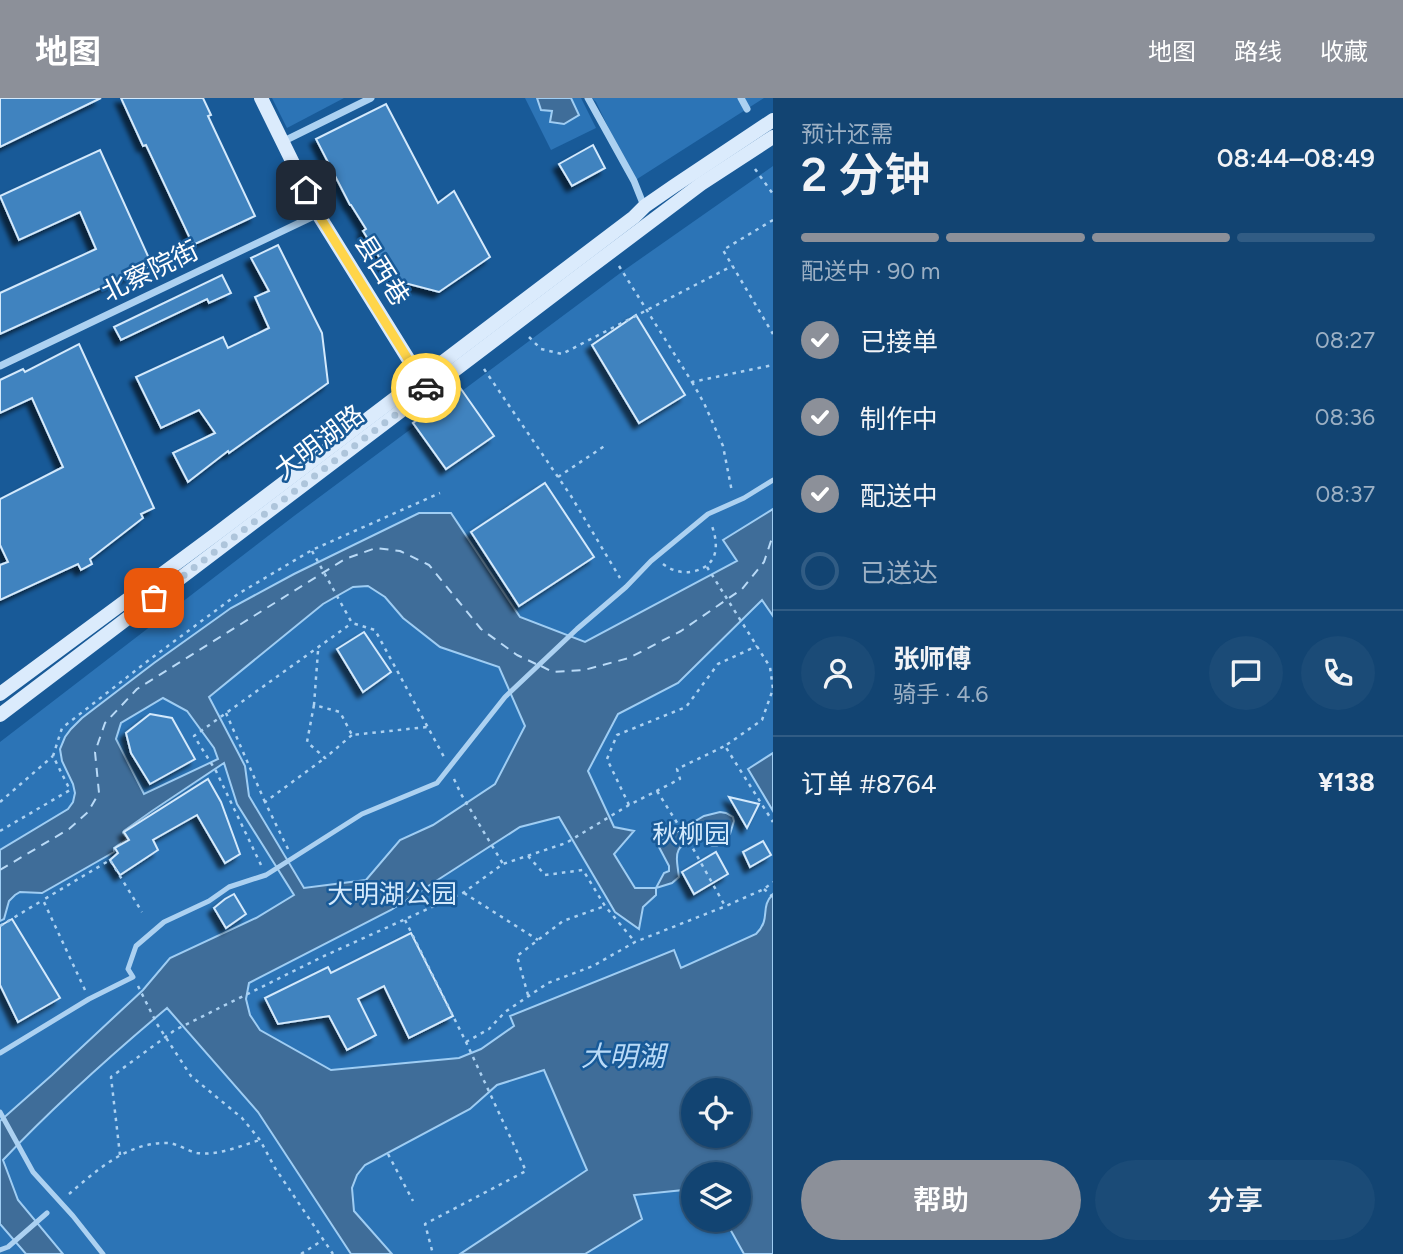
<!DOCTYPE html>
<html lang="zh">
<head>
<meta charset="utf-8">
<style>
	:root { --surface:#124472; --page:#1b4b77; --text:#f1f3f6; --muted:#9cb0c4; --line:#315c84; --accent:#8c9099 }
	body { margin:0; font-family:Figtree,"Noto Sans SC",sans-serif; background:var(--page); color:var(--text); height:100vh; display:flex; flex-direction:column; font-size:26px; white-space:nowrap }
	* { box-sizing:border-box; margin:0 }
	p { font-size:23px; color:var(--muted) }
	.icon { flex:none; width:38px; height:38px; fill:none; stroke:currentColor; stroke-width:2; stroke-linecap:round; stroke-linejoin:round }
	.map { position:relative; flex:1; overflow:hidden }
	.sheet { display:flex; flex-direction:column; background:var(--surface); width:630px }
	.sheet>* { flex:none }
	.buttons { position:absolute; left:681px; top:980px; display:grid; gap:14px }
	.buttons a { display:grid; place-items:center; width:70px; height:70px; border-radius:50%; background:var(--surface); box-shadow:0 2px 5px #0004,0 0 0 2px var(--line); font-size:35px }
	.pin { position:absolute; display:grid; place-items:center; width:60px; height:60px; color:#fff; margin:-30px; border-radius:14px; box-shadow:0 4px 10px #0006 }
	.courier { position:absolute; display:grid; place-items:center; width:70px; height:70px; margin:-35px; border:5px solid #ffd54a; border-radius:50%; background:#fff; color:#222; box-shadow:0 2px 9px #0007 }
	.headline em { font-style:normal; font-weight:600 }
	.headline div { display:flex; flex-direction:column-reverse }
	.headline { display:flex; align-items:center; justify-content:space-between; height:119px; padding:0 28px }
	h1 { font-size:46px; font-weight:600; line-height:52px }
	.bar { display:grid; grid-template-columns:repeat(4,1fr); gap:10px 7px; align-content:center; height:84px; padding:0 28px }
	.bar i { height:9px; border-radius:5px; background:var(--line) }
	.bar .active { background:var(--accent) }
	.bar p { grid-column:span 4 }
	.line { display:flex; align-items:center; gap:18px; padding:0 28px; border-top:2px solid var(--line) }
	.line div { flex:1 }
	.round { display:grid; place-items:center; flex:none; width:74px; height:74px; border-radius:37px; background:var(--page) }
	ol { padding:0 28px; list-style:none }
	li { display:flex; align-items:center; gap:21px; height:77px }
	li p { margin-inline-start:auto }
	li .icon { padding:7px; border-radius:50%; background:var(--accent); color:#fff; stroke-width:4 }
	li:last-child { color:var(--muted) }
	li i { width:38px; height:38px; border:4px solid var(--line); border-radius:50% }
	.button { display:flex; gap:14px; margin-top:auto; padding:14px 28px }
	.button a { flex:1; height:80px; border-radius:42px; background:var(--accent); color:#fff; font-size:28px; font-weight:600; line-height:80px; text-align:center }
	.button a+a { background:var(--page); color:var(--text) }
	header { display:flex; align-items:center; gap:42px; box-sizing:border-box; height:98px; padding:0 35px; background:var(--accent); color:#fff }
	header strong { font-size:33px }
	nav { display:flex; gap:38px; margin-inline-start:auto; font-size:24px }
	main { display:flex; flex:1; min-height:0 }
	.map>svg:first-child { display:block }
	.green { fill:#2c74b6; fill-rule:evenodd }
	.water { fill:#3f6d99; stroke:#9fcdf3; stroke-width:2; fill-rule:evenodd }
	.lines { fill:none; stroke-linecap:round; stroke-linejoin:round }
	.ferry { stroke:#b9daf7; stroke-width:2; stroke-dasharray:9 7; stroke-linecap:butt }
	.building { fill:#4183bf; stroke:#d3e9fc; stroke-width:2; filter:url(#shadow) }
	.path { stroke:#acd1f1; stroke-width:2.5; stroke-dasharray:3.5 5; stroke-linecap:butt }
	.lane { stroke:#acd1f1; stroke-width:5 }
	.street { stroke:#acd1f1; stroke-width:7 }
	.secondary { stroke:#dbebfc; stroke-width:14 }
	.done { stroke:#aec5db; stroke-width:7; stroke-dasharray:0 12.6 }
	.route { stroke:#ffd54a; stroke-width:9 }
	.labels { text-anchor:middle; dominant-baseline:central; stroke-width:5; stroke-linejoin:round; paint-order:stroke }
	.street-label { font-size:26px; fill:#fff; stroke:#185a98 }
	.park-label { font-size:26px; fill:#d3e9fc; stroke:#185a98 }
	.water-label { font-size:28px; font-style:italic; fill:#b9daf7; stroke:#185a98 }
</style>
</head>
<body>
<header>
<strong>地图</strong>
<nav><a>地图</a><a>路线</a><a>收藏</a></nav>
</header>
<main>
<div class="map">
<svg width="773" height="1156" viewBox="0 0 773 1156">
	<defs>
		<filter id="shadow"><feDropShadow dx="-5.5" dy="5.5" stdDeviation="2" flood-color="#0009"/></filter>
	</defs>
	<rect width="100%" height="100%" fill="#185a98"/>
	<g class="green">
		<polygon points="272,0 344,0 287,30"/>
		<polygon points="525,0 581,0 596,30 551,52"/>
		<polygon points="592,0 764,0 634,83 596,4"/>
		<path d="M773,68V1156H0V644L294,418L623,173ZM693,992H738V1038H693ZM693,1076H738V1122H693Z"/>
	</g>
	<g class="water">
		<polygon points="537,0 571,0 579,17 564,26 550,24 552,13 541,12"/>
		<path d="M773,411V518L762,502L678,585L618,616L588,673L614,729L634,733L614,756L635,790H656L664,775L669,773V768L659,749L660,744L704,718L720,714L726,715L733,719L734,723L730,736L717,748H712L705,739L702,738C674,748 675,752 679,779L672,785L656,790V797L643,809L639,831L615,814L559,719L520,729L391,812L249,885L246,901L250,917L260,932L331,972L459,960L481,951L514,928L510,918L674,852L681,870L756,836C772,820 759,810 773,796V1156H744L725,1122H738V1076H693V1091L634,1097L642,1121L585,1156H460L587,1072L544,972L497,987L470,1011L365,1067L357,1077L352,1090L354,1113L392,1156H351L258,1014L167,910C110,958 54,1008 3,1062L18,1102L63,1156H26L0,1126V1023L52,977L143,892L170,860L256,820L294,797L237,706L224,665L152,713L124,733L123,735L127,741L114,750V754L42,795L20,794L15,797L9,803L4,821L0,823V752L68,711L73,704L75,695L73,686L62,663L60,651L65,639L71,631L82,620L154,565L231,510L294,476L419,415H451L520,519L585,544L737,463L723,442ZM368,488L385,499L403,520L440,549L499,569L525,628L495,686L433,727L400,742L366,782L304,790L249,698L245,668L209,599L323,506L353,489ZM163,600L187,613L214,650L218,661L144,696L116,641L121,625ZM693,992H738V1038H693Z"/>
		<polygon points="773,655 773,713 748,671"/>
	</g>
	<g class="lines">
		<g class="ferry">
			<polyline points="541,568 553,574 584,572 629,560 681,533 742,491 764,464 773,437"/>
			<polyline points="0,772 69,731 88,714 99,695 95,654 105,625 137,591 345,461 376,450 400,453 429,467 481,531 517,557 536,566"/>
		</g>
	</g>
	<g class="building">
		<polygon points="0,0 101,0 0,49"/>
		<polygon points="121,0 203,0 211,17 208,18 255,118 193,147 146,47 143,48"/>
		<polygon points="386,6 438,105 454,93 490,159 439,194 393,182 363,133 366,131 351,107 350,107 316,41"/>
		<polygon points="593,47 605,70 572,88 559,66"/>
		<polygon points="100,52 152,167 0,236 0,195 96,151 80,114 19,142 0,98"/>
		<polygon points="278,147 322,235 328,285 229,355 228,353 188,384 173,355 215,335 199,312 161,330 136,279 223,239 228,250 269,230 255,199 269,193 251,160"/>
		<polygon points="222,177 231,195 209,205 207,201 121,242 114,229"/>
		<polygon points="636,217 685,297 639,325 592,247"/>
		<polygon points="79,246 154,410 141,416 143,420 90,461 92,466 81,472 78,466 0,502 0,467 8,464 0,447 0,401 63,369 32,300 0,315 0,282 23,271 25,274"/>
		<polygon points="461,291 494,338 446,371 413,325"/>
		<polygon points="545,385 594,459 519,508 471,434"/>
		<polygon points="364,534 391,574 363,594 337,551"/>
		<polygon points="150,616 172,620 195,661 150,686 131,655 126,635"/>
		<polygon points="208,681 221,704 240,756 225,765 197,717 153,742 158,752 120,777 110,762 118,755 115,750 129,742 124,734"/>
		<polygon points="729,699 759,706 747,730"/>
		<polygon points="763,743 771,757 750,769 743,754"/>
		<polygon points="716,754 728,776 694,796 682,774"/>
		<polygon points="234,796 246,816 226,830 214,810 225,801"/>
		<polygon points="12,821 60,900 18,924 0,887 0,828"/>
		<polygon points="411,835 453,918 409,940 384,888 358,901 376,937 347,952 329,918 278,926 265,900 328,869 331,875"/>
	</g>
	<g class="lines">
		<g class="path">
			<polyline points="755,71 773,96"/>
			<polyline points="773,122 723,152 773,236"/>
			<polyline points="619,168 692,284 773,267"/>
			<polyline points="529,239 541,251 562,256 732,168"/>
			<polyline points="484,271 571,398 620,480"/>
			<polyline points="692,284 704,305 723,348 732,394"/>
			<polyline points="558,379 606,347"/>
			<polyline points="312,453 352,525 375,532 444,659"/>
			<path d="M663,466C672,473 683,476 695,473C718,467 719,448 712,428"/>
			<polyline points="707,469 770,569 773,591 762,622 725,648 773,724"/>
			<polyline points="318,553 314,607 340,614 352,637 427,629"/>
			<polyline points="314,607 307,644 325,660 352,637"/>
			<polyline points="226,615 265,704"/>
			<polyline points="454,681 461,696 503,766"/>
			<polyline points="657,693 691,747 725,808"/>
			<polyline points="0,704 53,658"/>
			<polyline points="629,707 607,661 617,637 686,609 718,566 757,548"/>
			<polyline points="0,733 70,692 53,658 62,630 149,562 238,496 312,452 440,395"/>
			<polyline points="288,751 265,704 325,660"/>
			<polyline points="528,758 545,777 583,772 605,808 635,844"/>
			<polyline points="261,767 216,673 194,638 352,525"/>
			<polyline points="764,791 773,799"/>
			<polyline points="464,795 538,842"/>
			<polyline points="405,822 466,944 526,1073 425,1126 433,1156"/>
			<polyline points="0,828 43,802"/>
			<polyline points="138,888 157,926 191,978 242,1020 260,1042 275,1070 333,1156"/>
			<polyline points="85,892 43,802 110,762 142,814"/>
			<polyline points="528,897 517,858 563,823 605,808"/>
			<polyline points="466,944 489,931 505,914 548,885 593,868 635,844 726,808 764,791 773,784"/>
			<polyline points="388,1056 413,1103"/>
			<polyline points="120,1057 111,979 175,932 324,858 463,795 503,766 566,745 629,707 680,681 677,671 725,648"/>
			<path d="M69,1096C97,1072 128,1044 167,1045C177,1045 187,1053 197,1055C218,1058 240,1048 260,1042"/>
			<polyline points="301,1156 323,1142"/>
		</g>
		<g class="lane">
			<polyline points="0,955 89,901 133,879 128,871 136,848 164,824 209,803 229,789 266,777 362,716 437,685 505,599 577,531 626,489 651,463 708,416 744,400 773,382"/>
			<polyline points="0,1014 33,1074 73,1118 103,1156"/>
			<polyline points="0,1152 8,1149 47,1115"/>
		</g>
		<g class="street">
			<polyline points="588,0 634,83 644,108"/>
			<polyline points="741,0 747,11"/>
			<polyline points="282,44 371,0"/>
			<polyline points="0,268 318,116"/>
		</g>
		<g class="secondary">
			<polyline points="261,0 318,116 425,288"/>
			<polyline points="0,596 216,436 634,119 645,108 674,88 773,22"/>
			<polyline points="0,617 580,177 701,86 773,39"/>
		</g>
	</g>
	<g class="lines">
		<polyline class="done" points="154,500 428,292 426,290"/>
		<polyline class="route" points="306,92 318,116 426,290"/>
	</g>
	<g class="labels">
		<g class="street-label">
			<text transform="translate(382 172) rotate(58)">县西巷</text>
			<text transform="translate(150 173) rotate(-26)">北察院街</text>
			<text transform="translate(319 344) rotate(-37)">大明湖路</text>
		</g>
		<g class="park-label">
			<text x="691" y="736">秋柳园</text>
			<text x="392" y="796">大明湖公园</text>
		</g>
		<g class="water-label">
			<text x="623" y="958">大明湖</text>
		</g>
	</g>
</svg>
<div class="buttons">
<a><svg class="icon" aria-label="locate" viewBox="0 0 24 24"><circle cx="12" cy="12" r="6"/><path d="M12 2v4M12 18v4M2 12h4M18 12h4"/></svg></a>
<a><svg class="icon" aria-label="layers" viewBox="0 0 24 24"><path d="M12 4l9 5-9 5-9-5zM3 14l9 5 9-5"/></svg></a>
</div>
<div class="pin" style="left:154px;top:500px;background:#ea580c"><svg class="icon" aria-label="bag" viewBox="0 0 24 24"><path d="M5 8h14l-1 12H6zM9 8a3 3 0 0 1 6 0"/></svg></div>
<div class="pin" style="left:306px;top:92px;background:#1f2937"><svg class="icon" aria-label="home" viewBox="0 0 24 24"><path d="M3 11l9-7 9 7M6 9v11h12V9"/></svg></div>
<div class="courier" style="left:426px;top:290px"><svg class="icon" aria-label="car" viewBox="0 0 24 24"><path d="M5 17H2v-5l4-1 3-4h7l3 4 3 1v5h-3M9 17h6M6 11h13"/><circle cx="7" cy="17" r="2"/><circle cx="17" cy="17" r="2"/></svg></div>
</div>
<section class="sheet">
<div class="headline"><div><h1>2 分钟</h1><p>预计还需</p></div><em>08:44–08:49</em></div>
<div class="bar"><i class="active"></i><i class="active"></i><i class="active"></i><i></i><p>配送中 · 90 m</p></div>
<ol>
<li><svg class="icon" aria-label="check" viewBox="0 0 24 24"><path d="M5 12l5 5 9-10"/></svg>已接单<p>08:27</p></li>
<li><svg class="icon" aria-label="check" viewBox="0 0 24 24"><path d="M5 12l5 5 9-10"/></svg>制作中<p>08:36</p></li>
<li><svg class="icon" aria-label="check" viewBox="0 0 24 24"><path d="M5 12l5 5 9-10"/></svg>配送中<p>08:37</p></li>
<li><i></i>已送达</li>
</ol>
<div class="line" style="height:126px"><a class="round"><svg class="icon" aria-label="person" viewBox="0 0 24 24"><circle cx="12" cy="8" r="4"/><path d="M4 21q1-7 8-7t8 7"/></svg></a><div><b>张师傅</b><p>骑手 · 4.6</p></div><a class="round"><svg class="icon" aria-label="chat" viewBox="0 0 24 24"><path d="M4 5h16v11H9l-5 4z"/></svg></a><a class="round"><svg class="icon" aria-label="phone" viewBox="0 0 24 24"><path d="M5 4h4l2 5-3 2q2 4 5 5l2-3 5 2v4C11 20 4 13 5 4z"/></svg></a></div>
<div class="line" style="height:91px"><div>订单 #8764</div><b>¥138</b></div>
<div class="button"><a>帮助</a><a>分享</a></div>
</section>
</main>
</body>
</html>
